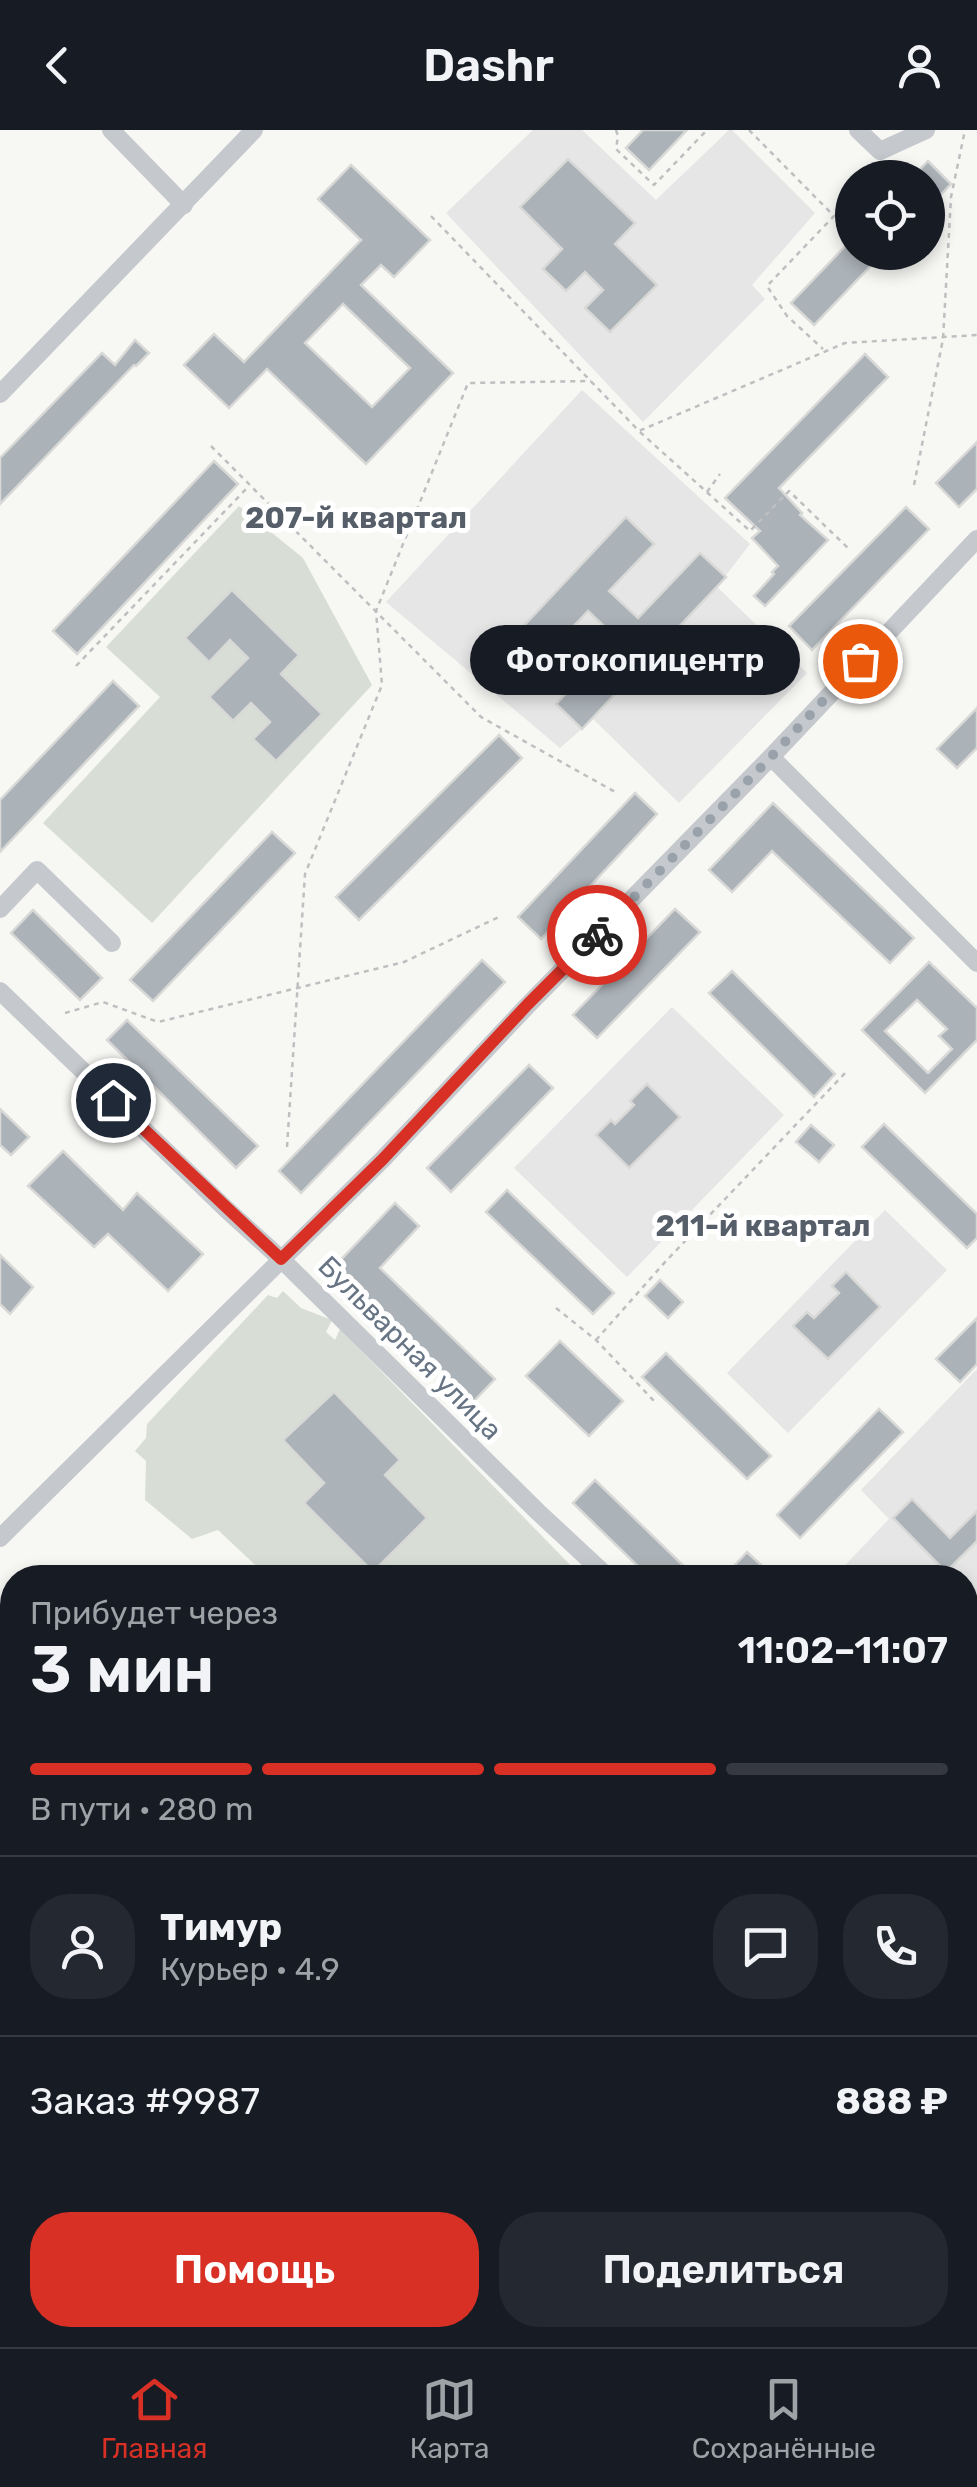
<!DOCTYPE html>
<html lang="ru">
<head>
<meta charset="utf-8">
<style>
	:root { --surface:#171b24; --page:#242831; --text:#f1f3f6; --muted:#9ea1a6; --line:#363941; --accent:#d93025 }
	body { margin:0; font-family:Rubik,sans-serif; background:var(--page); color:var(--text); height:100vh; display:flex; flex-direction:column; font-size:38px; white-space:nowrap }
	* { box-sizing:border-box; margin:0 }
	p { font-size:32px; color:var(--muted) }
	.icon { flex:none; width:55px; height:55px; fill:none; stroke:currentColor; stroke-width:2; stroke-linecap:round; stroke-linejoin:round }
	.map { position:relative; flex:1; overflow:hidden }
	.side { position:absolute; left:0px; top:1435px; width:978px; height:782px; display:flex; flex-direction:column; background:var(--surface); border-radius:40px 40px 0 0; box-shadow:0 5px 15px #0003 }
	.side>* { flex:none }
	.controls { position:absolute; left:835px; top:30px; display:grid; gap:20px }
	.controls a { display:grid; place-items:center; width:110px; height:110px; border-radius:50%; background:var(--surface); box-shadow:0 5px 15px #0003; font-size:50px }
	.pin { position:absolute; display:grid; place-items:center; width:85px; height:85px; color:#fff; margin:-42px; border:5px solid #fff; border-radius:50%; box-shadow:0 2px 10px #0007 }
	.courier { position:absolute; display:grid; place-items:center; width:100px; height:100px; margin:-50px; border:8px solid #d93025; border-radius:50%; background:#fff; color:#222; box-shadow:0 2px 12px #0007 }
	.bubble { position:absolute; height:70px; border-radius:35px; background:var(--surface); box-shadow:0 5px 15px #0003; font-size:32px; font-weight:600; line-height:70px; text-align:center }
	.summary em { font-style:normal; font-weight:600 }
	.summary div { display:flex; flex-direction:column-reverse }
	.summary { display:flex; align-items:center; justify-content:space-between; height:170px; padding:0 30px }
	h1 { font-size:65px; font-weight:600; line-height:75px }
	.bar { display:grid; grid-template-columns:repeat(4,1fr); gap:15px 10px; align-content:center; height:120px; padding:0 30px }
	.bar i { height:12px; border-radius:8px; background:var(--line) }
	.bar .current { background:var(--accent) }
	.bar p { grid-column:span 4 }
	.line { display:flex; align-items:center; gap:25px; padding:0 30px; border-top:2px solid var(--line) }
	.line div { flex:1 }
	.round { display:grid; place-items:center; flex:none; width:105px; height:105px; border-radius:40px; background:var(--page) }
	.cta { display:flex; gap:20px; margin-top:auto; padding:20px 30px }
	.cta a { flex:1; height:115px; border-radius:40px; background:var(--accent); color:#fff; font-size:40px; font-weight:600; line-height:115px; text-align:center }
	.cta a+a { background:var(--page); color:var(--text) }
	header { display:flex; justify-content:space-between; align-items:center; height:130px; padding:0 30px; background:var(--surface); font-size:45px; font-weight:600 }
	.tab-bar { display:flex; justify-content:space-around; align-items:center; height:140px; border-top:2px solid var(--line); background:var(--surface); font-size:28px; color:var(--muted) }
	.tab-bar a { display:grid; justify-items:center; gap:5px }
	.tab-bar .current { color:var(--accent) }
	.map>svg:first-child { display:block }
	.built { fill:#e5e6e5 }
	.green { fill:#d8ded5 }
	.building { fill:#abb2b8; stroke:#d8d9d7; stroke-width:2.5; fill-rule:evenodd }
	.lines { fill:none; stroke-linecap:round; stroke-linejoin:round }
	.path { stroke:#bdbfc1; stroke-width:2.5; stroke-dasharray:5 5; stroke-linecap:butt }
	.minor { stroke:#c5c8cc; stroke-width:18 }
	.done { stroke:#99a2ab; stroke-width:10; stroke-dasharray:0 18 }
	.route { stroke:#d93025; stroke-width:12 }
	.labels { text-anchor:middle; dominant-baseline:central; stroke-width:10; stroke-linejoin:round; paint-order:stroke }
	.street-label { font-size:28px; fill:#677484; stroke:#fff }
	.neighbourhood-label { font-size:30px; font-weight:bold; fill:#555e69; stroke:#fff }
</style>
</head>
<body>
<header><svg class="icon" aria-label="back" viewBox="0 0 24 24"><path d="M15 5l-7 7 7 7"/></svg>Dashr<svg class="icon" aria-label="person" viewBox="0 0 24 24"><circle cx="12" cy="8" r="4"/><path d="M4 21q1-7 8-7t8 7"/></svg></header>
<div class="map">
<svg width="977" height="2217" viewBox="0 0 977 2217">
	<rect width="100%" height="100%" fill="#f7f7f4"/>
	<g class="built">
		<polygon points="533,0 582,0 656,70 729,0 732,0 815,83 752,155 765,169 643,292 446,83"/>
		<polygon points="582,260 750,414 717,457 807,543 679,673 593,589 560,618 386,472"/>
		<polygon points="672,877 784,985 627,1147 514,1038"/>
		<polygon points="885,1080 947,1140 788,1303 727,1243"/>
		<polygon points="977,1239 977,1570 965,1582 965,1448 833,1448 889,1389 861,1360"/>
		<polygon points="977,2150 977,2217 912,2217 923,2205 965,2205 965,2162"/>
	</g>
	<g class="green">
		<polygon points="239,376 303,428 372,555 152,793 43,693 160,567 106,517"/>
		<polygon points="283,1161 301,1178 332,1190 326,1202 335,1210 340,1199 582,1447 268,1447 218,1400 192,1409 145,1370 146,1331 135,1321 146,1308 147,1294 268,1165 277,1168"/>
		<polygon points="665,2205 783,2205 775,2217 667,2217"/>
	</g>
	<g class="building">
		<polygon points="643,0 687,0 649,40 626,18"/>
		<polygon points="568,29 635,93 615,114 657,155 610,202 585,178 603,160 585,142 566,161 543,139 562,119 520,77"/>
		<polygon points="928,31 951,54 928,78 928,48 912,48"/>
		<path d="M351,35L430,110L394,147L381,135L361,155L453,243L366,334L267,239L229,278L184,235L214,204L244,232L361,110L318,69ZM343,174L410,238L372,277L305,213Z"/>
		<polygon points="852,109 852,122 884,122 814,195 791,173"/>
		<polygon points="135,210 149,223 136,236 134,235 0,374 0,328 102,223 115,235"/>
		<polygon points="865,224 888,247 779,358 802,383 800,385 828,410 765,476 754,466 774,444 772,442 778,436 752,408 760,401 725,368"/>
		<polygon points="977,312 977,359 959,377 936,353"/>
		<polygon points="214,331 238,354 77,524 53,501"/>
		<polygon points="906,377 929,399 812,520 789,496"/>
		<polygon points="626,387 654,414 609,461 638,488 700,423 726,447 582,599 556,574 618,509 588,481 546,525 520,500"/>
		<polygon points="232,460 299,525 281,544 322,584 276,631 253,609 270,592 251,573 233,591 209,567 248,528 230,510 209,532 185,508"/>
		<polygon points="113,551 139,576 0,722 0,670"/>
		<polygon points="977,578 977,618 957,638 937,619"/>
		<polygon points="499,605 522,628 359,790 336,767"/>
		<polygon points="635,663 657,684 541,809 518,787"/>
		<polygon points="773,673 914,808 890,833 772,721 732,762 709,740"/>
		<polygon points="272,702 295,723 153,871 130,850"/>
		<polygon points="675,779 700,802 597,908 573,885"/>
		<polygon points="33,780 102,848 80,870 11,803"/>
		<polygon points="482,830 505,852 301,1063 279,1041"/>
		<path d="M929,832L977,878V910L925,963L862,900ZM917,870L947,899L939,906L952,919L928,943L885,901Z"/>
		<polygon points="732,841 835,944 814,967 709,863"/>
		<polygon points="127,890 258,1016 236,1038 107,910"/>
		<polygon points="529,935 553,958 451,1062 427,1038"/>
		<polygon points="647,954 680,987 629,1038 596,1005 611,990 615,994 634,975 630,971"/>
		<polygon points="0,979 29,1007 11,1025 0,1015"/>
		<polygon points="884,994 977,1084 977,1108 967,1118 862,1017"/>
		<polygon points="811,995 834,1015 819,1032 796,1012"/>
		<polygon points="63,1021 123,1080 137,1063 203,1124 168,1161 108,1104 94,1117 28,1056"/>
		<polygon points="507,1060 614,1163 593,1184 486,1082"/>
		<polygon points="395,1073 419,1096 380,1138 495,1249 473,1272 334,1137"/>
		<polygon points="0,1125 33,1157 10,1184 0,1174"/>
		<polygon points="846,1142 880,1177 828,1229 793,1196 807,1182 814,1188 839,1163 832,1156"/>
		<polygon points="660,1150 683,1172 668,1188 645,1166"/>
		<polygon points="977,1188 977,1234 960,1252 936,1229"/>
		<polygon points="560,1211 623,1271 589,1306 526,1246"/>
		<polygon points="666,1223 771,1326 747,1349 642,1247"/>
		<polygon points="334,1262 400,1330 385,1345 427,1388 373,1442 304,1373 324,1353 283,1310"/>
		<polygon points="879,1279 903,1302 800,1408 777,1385"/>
		<polygon points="595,1350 696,1448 650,1448 573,1373"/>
		<polygon points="912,1369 950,1408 977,1381 977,1411 946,1442 893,1388"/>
		<polygon points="747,1422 775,1448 723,1448"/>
		<polygon points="12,1474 12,1532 0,1521 0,1488"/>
		<polygon points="0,1584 12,1597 12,1626 0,1639"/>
	</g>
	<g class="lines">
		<g class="path">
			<polyline points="616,0 618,6 616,19 654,55 707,0"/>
			<polyline points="749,0 834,86 767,156 787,186 823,219"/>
			<polyline points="431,86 639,301 845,213 977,205"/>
			<polyline points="640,302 750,401 789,361 850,420"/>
			<polyline points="211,316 481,587 617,663"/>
			<polyline points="914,355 943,209 951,67 965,0"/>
			<polyline points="707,362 720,344"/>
			<polyline points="76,536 249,356"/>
			<polyline points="65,883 103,872 158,892 404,832 501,786"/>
			<polyline points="287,1017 305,744 382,555 376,481 468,253 591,251"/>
			<polyline points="556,1178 596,1210 654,1271"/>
			<polyline points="596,1210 666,1131 848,940"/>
			<polyline points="967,1818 977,1827"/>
		</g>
		<g class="minor">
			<polyline points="111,0 184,75"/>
			<polyline points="858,0 880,21 926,0"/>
			<polyline points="0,264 254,0"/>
			<polyline points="771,627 977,833"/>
			<polyline points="0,779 37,740 112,813"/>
			<polyline points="0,861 226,1079 281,1129 538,1382 609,1448"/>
			<polyline points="0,1408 383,1029 528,875 771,627 977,409"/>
			<polyline points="965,1647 977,1634"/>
			<polyline points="965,1790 977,1802"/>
			<polyline points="418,2217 429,2205"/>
		</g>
	</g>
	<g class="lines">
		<polyline class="done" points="597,805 771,627 860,531"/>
		<polyline class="route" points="113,970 281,1129 383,1029 528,874 597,805"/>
	</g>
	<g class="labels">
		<g class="street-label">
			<text transform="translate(410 1218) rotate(45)">Бульварная улица</text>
		</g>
		<g class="neighbourhood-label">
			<text x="356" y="388">207-й квартал</text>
			<text x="763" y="1096">211-й квартал</text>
		</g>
	</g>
</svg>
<div class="controls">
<a><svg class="icon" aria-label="locate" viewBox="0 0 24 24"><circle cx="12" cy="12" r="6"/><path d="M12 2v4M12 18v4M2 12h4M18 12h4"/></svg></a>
</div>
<div class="pin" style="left:860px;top:531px;background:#ea580c"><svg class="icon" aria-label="bag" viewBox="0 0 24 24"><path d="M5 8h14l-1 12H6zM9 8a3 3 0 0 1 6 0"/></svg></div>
<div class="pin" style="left:113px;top:970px;background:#1f2937"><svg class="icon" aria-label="home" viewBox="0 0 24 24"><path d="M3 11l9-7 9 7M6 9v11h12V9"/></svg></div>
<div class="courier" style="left:597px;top:805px"><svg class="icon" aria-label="bike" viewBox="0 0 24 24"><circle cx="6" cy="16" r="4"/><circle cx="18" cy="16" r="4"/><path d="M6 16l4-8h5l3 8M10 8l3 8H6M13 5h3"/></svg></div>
<div class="bubble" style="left:470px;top:495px;width:330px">Фотокопицентр</div>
<section class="side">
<div class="summary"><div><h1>3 мин</h1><p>Прибудет через</p></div><em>11:02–11:07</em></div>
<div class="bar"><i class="current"></i><i class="current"></i><i class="current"></i><i></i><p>В пути · 280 m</p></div>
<div class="line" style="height:180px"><a class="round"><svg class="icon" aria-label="person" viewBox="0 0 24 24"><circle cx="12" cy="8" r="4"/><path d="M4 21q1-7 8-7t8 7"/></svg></a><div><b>Тимур</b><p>Курьер · 4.9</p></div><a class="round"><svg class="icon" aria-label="chat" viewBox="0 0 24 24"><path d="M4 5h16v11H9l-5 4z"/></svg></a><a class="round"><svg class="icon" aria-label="phone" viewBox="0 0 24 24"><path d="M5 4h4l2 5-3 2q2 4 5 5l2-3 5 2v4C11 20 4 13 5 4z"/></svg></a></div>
<div class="line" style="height:130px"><div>Заказ #9987</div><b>888 ₽</b></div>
<div class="cta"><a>Помощь</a><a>Поделиться</a></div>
</section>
</div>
<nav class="tab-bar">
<a class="current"><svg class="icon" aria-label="home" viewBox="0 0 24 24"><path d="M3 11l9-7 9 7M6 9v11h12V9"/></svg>Главная</a>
<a><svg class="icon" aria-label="map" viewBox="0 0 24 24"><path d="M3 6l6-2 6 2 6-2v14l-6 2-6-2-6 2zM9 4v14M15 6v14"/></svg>Карта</a>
<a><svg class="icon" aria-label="saved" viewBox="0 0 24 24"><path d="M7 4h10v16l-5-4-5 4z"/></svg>Сохранённые</a>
</nav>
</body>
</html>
